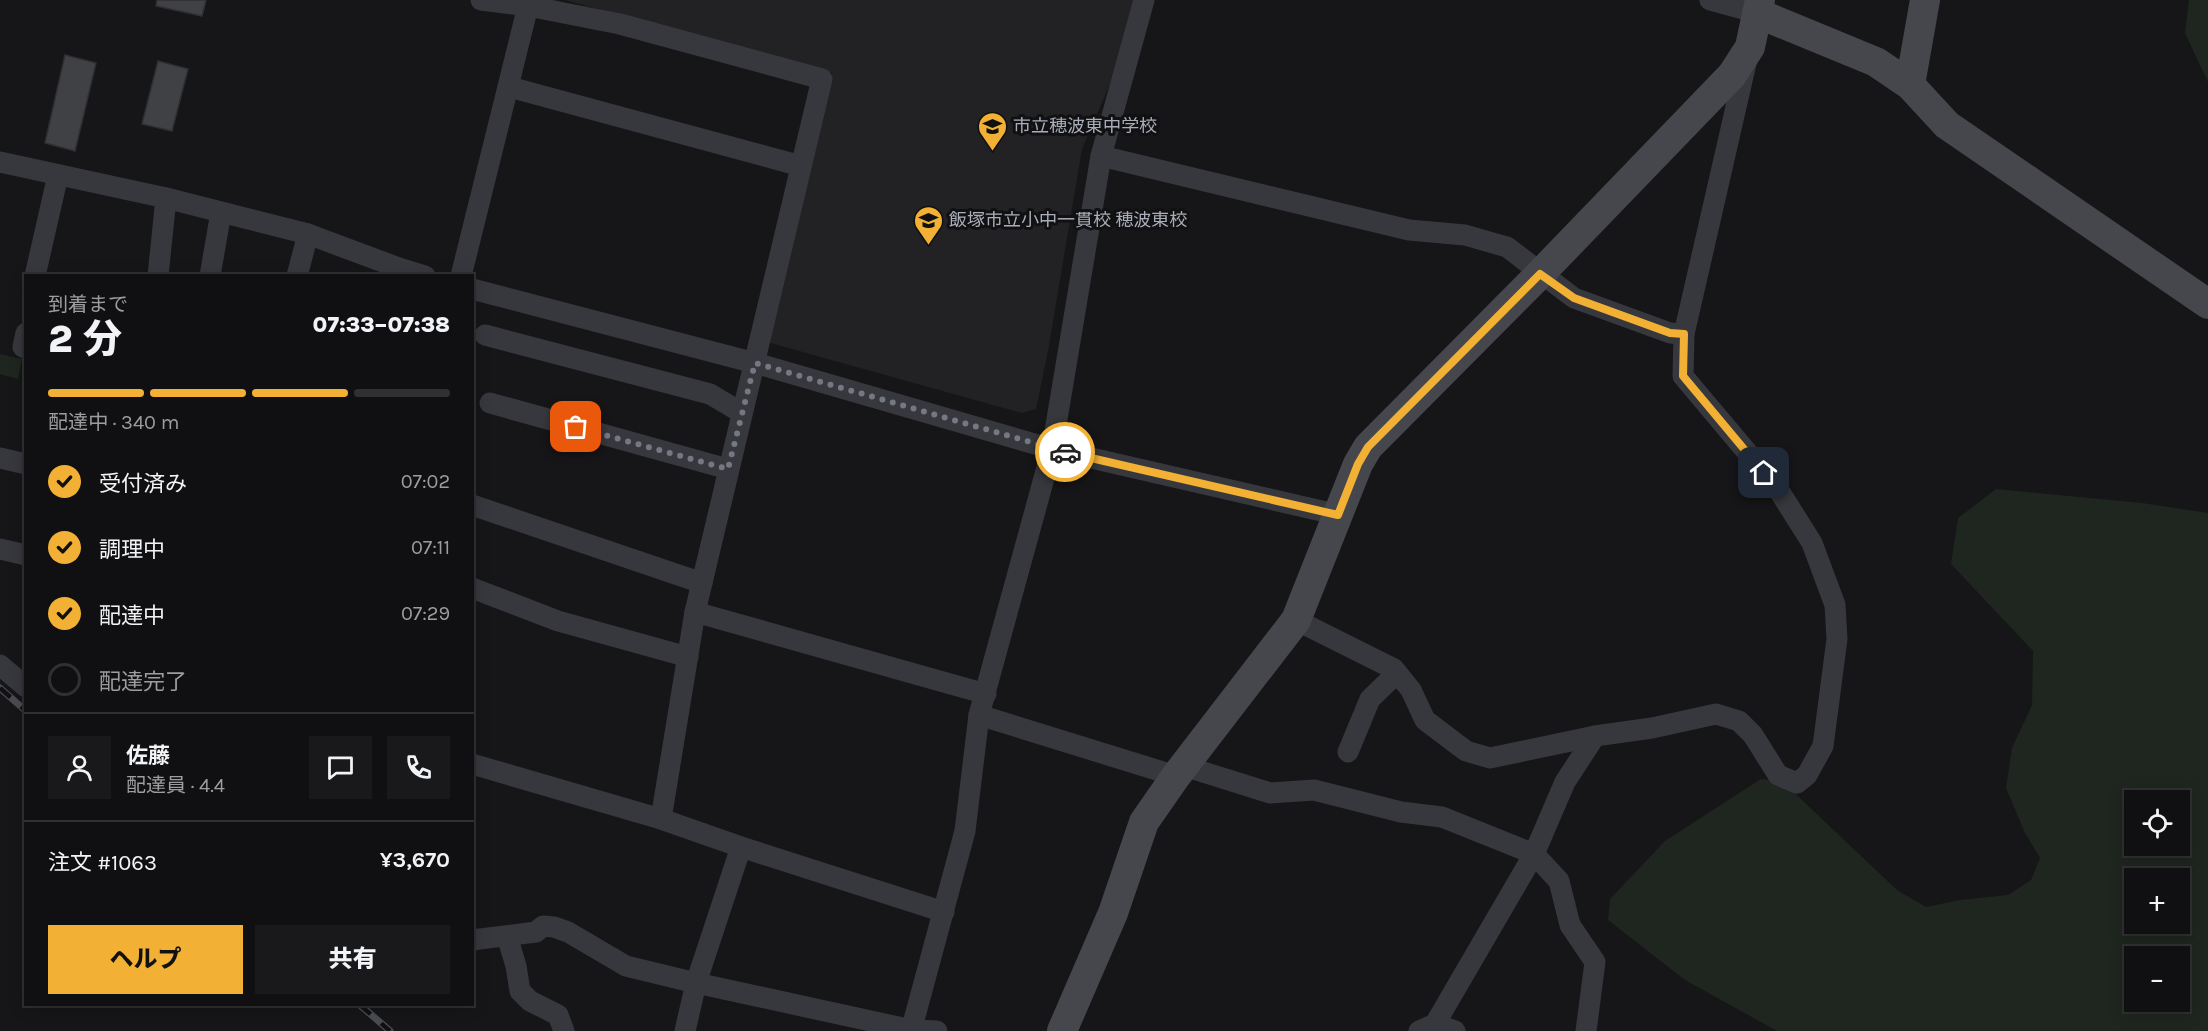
<!DOCTYPE html>
<html lang="ja">
<head>
<meta charset="utf-8">
<style>
	:root { --surface:#101012; --page:#19191b; --text:#f1f3f6; --muted:#9c9d9f; --line:#303032; --accent:#f2b134 }
	body { margin:0; font-family:Karla,"Noto Sans JP",sans-serif; background:var(--page); color:var(--text); height:100vh; display:flex; flex-direction:column; font-size:22px; white-space:nowrap }
	* { box-sizing:border-box; margin:0 }
	p { font-size:20px; color:var(--muted) }
	.icon { flex:none; width:33px; height:33px; fill:none; stroke:currentColor; stroke-width:2; stroke-linecap:round; stroke-linejoin:round }
	.map { position:relative; flex:1; overflow:hidden }
	.sheet { position:absolute; left:24px; top:274px; width:450px; height:732px; display:flex; flex-direction:column; background:var(--surface); border-radius:0px; box-shadow:0 3px 15px #0003,0 0 0 2px var(--line) }
	.sheet>* { flex:none }
	.tools { position:absolute; left:2124px; top:790px; display:grid; gap:12px }
	.tools a { display:grid; place-items:center; width:66px; height:66px; border-radius:0px; background:var(--surface); box-shadow:0 3px 15px #0003,0 0 0 2px var(--line); font-size:30px }
	.pin { position:absolute; display:grid; place-items:center; width:51px; height:51px; color:#fff; margin:-26px; border-radius:12px; box-shadow:0 3px 9px #0006 }
	.courier { position:absolute; display:grid; place-items:center; width:60px; height:60px; margin:-30px; border:4px solid #f2b134; border-radius:50%; background:#fff; color:#222; box-shadow:0 2px 8px #0007 }
	.overview em { font-style:normal; font-weight:800 }
	.overview div { display:flex; flex-direction:column-reverse }
	.overview { display:flex; align-items:center; justify-content:space-between; height:102px; padding:0 24px }
	h1 { font-size:39px; font-weight:800; line-height:45px }
	.bar { display:grid; grid-template-columns:repeat(4,1fr); gap:9px 6px; align-content:center; height:72px; padding:0 24px }
	.bar i { height:8px; border-radius:4px; background:var(--line) }
	.bar .active { background:var(--accent) }
	.bar p { grid-column:span 4 }
	.line { display:flex; align-items:center; gap:15px; padding:0 24px; border-top:2px solid var(--line) }
	.line div { flex:1 }
	.round { display:grid; place-items:center; flex:none; width:63px; height:63px; border-radius:0px; background:var(--page) }
	ol { padding:0 24px; list-style:none }
	li { display:flex; align-items:center; gap:18px; height:66px }
	li p { margin-inline-start:auto }
	li .icon { padding:6px; border-radius:50%; background:var(--accent); color:#111; stroke-width:4 }
	li:last-child { color:var(--muted) }
	li i { width:33px; height:33px; border:3px solid var(--line); border-radius:50% }
	.primary-button { display:flex; gap:12px; margin-top:auto; padding:12px 24px }
	.primary-button a { flex:1; height:69px; border-radius:0px; background:var(--accent); color:#111; font-size:24px; font-weight:800; line-height:69px; text-align:center }
	.primary-button a+a { background:var(--page); color:var(--text) }
	.map>svg:first-child { display:block }
	.built { fill:#222225 }
	.green { fill:#1e261f; fill-rule:evenodd }
	.building { fill:#404145; stroke:#303034; stroke-width:1.5 }
	.lines { fill:none; stroke-linecap:round; stroke-linejoin:round }
	.street { stroke:#37383d; stroke-width:21 }
	.secondary { stroke:#45474d; stroke-width:30 }
	.rail-casing { stroke:#4a4c52; stroke-width:7 }
	.rail { stroke:#111113; stroke-width:4.5; stroke-dasharray:14; stroke-linecap:butt }
	.done { stroke:#757880; stroke-width:6; stroke-dasharray:0 10.8 }
	.route { stroke:#f2b134; stroke-width:8 }
	.labels { text-anchor:middle; dominant-baseline:central; stroke-width:6; stroke-linejoin:round; paint-order:stroke }
	.poi-label { font-size:18px; fill:#a8adb8; stroke:#111113; text-anchor:start }
</style>
</head>
<body>
<div class="map">
<svg width="2208" height="1031" viewBox="0 0 2208 1031">
	<rect width="100%" height="100%" fill="#161618"/>
	<polygon class="built" points="565,0 1135,0 1115,72 1082,149 1048,351 1036,409 1022,413 767,342 832,73"/>
	<g class="green">
		<polygon points="2189,0 2208,0 2208,82 2185,33"/>
		<polygon points="0,354 22,359 18,379 0,374"/>
		<path d="M1996,489L2142,503L2208,513V1031H1777L1685,980L1608,920L1610,899L1665,841L1761,779L1783,782L1897,890L1926,907L1960,900L2008,895L2031,880L2040,858L2025,833L2006,788L2012,748L2032,705L2033,651L1951,564L1958,518ZM2134,801H2180V846H2134ZM2134,879H2180V924H2134ZM2134,957H2180V1002H2134Z"/>
	</g>
	<g class="building">
		<polygon points="157,0 206,0 202,16 156,6"/>
		<polygon points="65,55 96,63 75,151 45,143"/>
		<polygon points="158,61 188,69 172,131 142,124"/>
	</g>
	<g class="lines">
		<g class="street">
			<polyline points="1710,0 1757,13"/>
			<polyline points="528,6 620,24 822,79 695,612 661,819"/>
			<polyline points="509,87 801,166"/>
			<polyline points="1101,156 1409,230 1465,235 1507,247 1574,298 1670,333 1684,334"/>
			<polyline points="0,162 166,198 308,234 399,268 425,276"/>
			<polyline points="35,276 58,175"/>
			<polyline points="158,276 166,198"/>
			<polyline points="210,276 221,212"/>
			<polyline points="297,276 308,234"/>
			<polyline points="461,276 528,6 481,0"/>
			<polyline points="472,289 755,363 1052,449 1339,515"/>
			<polyline points="26,333 23,347 26,348"/>
			<polyline points="485,335 710,394 742,413"/>
			<polyline points="490,403 728,469"/>
			<polyline points="0,458 26,464"/>
			<polyline points="472,505 702,583"/>
			<polyline points="0,549 26,555"/>
			<polyline points="472,588 558,621 688,657"/>
			<polyline points="695,612 986,694"/>
			<polyline points="1296,620 1394,669 1411,690 1425,720 1466,751 1490,758 1595,736 1652,728 1716,714 1739,721 1753,735 1778,775 1797,783 1807,775 1823,746 1837,639 1835,605 1812,543 1778,489 1683,376 1684,334 1747,59"/>
			<polyline points="0,665 26,687"/>
			<polyline points="979,715 1176,776"/>
			<polyline points="1348,752 1370,699 1397,673"/>
			<polyline points="472,764 661,819 741,847 944,912"/>
			<polyline points="1184,766 1270,793 1314,790 1401,812 1442,817 1534,854 1559,881 1570,925 1595,962 1586,1031"/>
			<polyline points="507,936 516,966 520,991 530,1001 558,1015 564,1031"/>
			<polyline points="472,940 536,932 543,926 554,927 568,932 626,966 696,983 912,1030 937,1031"/>
			<polyline points="1435,1024 1455,1031"/>
			<polyline points="685,1031 696,983 741,847"/>
			<polyline points="911,1031 965,831 979,715 1052,449 1101,156 1144,0"/>
			<polyline points="1419,1031 1435,1024 1534,854 1565,782 1595,736"/>
		</g>
		<g class="secondary">
			<polyline points="1757,13 1876,62 1910,85 1947,125 2208,304"/>
			<polyline points="1910,85 1925,0"/>
			<polyline points="1062,1031 1113,913 1144,822 1176,776 1296,620 1358,464 1368,447 1540,274 1732,75 1750,47 1760,0"/>
		</g>
		<defs>
			<g id="rail">
				<polyline points="0,688 26,711"/>
				<polyline points="360,1005 390,1031"/>
			</g>
		</defs>
		<use href="#rail" class="rail-casing"/>
		<use href="#rail" class="rail"/>
	</g>
	<g class="lines">
		<polyline class="done" points="576,427 728,469 755,363 1065,452"/>
		<polyline class="route" points="1065,452 1338,515 1358,464 1368,447 1540,274 1574,298 1670,333 1684,334 1683,376 1764,473"/>
	</g>
	<defs>
		<symbol id="school-pin" viewBox="-11 -11 22 30"><path d="M0 17L-7.5 6A9.5 9.5 0 1 1 7.5 6Z" fill="#f2b134" stroke="#111113"/><path d="M0-5L7-2L0 1L-7-2ZM-4 1L0 2.5L4 1V4Q0 6-4 4Z" fill="#111"/></symbol>
	</defs>
	<g fill-rule="evenodd">
		<use href="#school-pin" x="976" y="110" width="33" height="45"/>
		<use href="#school-pin" x="912" y="204" width="33" height="45"/>
	</g>
	<g class="labels">
		<g class="poi-label">
			<text x="1013" y="126">市立穂波東中学校</text>
			<text x="949" y="220">飯塚市立小中一貫校 穂波東校</text>
		</g>
	</g>
</svg>
<div class="tools">
<a><svg class="icon" aria-label="locate" viewBox="0 0 24 24"><circle cx="12" cy="12" r="6"/><path d="M12 2v4M12 18v4M2 12h4M18 12h4"/></svg></a>
<a>+</a>
<a>−</a>
</div>
<div class="pin" style="left:576px;top:427px;background:#ea580c"><svg class="icon" aria-label="bag" viewBox="0 0 24 24"><path d="M5 8h14l-1 12H6zM9 8a3 3 0 0 1 6 0"/></svg></div>
<div class="pin" style="left:1764px;top:473px;background:#1f2937"><svg class="icon" aria-label="home" viewBox="0 0 24 24"><path d="M3 11l9-7 9 7M6 9v11h12V9"/></svg></div>
<div class="courier" style="left:1065px;top:452px"><svg class="icon" aria-label="car" viewBox="0 0 24 24"><path d="M5 17H2v-5l4-1 3-4h7l3 4 3 1v5h-3M9 17h6M6 11h13"/><circle cx="7" cy="17" r="2"/><circle cx="17" cy="17" r="2"/></svg></div>
<section class="sheet">
<div class="overview"><div><h1>2 分</h1><p>到着まで</p></div><em>07:33–07:38</em></div>
<div class="bar"><i class="active"></i><i class="active"></i><i class="active"></i><i></i><p>配達中 · 340 m</p></div>
<ol>
<li><svg class="icon" aria-label="check" viewBox="0 0 24 24"><path d="M5 12l5 5 9-10"/></svg>受付済み<p>07:02</p></li>
<li><svg class="icon" aria-label="check" viewBox="0 0 24 24"><path d="M5 12l5 5 9-10"/></svg>調理中<p>07:11</p></li>
<li><svg class="icon" aria-label="check" viewBox="0 0 24 24"><path d="M5 12l5 5 9-10"/></svg>配達中<p>07:29</p></li>
<li><i></i>配達完了</li>
</ol>
<div class="line" style="height:108px"><a class="round"><svg class="icon" aria-label="person" viewBox="0 0 24 24"><circle cx="12" cy="8" r="4"/><path d="M4 21q1-7 8-7t8 7"/></svg></a><div><b>佐藤</b><p>配達員 · 4.4</p></div><a class="round"><svg class="icon" aria-label="chat" viewBox="0 0 24 24"><path d="M4 5h16v11H9l-5 4z"/></svg></a><a class="round"><svg class="icon" aria-label="phone" viewBox="0 0 24 24"><path d="M5 4h4l2 5-3 2q2 4 5 5l2-3 5 2v4C11 20 4 13 5 4z"/></svg></a></div>
<div class="line" style="height:78px"><div>注文 #1063</div><b>¥3,670</b></div>
<div class="primary-button"><a>ヘルプ</a><a>共有</a></div>
</section>
</div>
</body>
</html>
